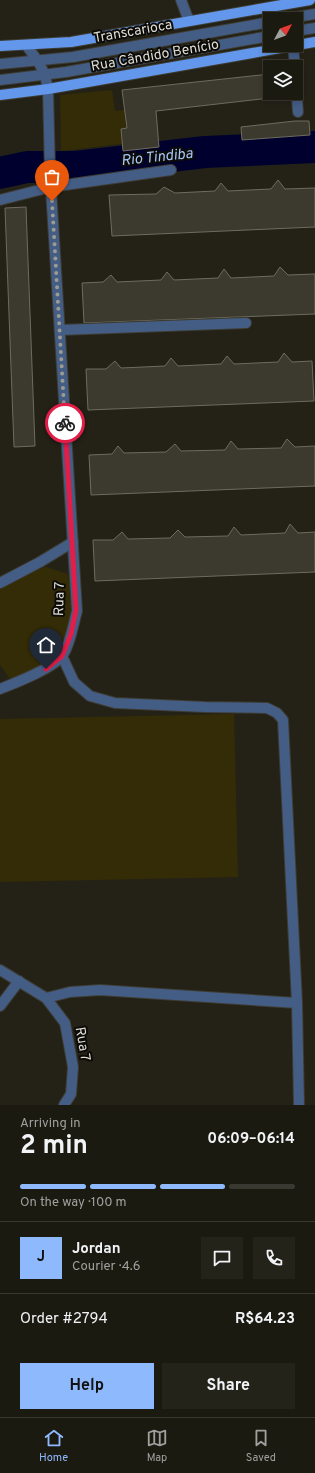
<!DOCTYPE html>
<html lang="en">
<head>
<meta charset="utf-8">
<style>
	:root { --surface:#1b1a11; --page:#24231a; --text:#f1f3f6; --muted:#a0a19f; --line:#393831; --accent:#8eb9fd }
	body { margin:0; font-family:Overpass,sans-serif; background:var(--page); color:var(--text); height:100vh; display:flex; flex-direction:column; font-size:15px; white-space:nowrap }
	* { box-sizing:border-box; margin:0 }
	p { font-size:13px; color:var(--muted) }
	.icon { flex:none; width:22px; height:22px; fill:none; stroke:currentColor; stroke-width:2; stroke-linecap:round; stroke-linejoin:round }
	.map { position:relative; height:1105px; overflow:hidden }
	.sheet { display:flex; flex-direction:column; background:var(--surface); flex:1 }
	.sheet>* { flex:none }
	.needle { width:26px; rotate:49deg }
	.controls { position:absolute; left:263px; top:12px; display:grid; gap:8px }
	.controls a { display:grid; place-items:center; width:40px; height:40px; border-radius:0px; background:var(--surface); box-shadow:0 2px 6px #0003,0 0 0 1px var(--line); font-size:20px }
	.pin { position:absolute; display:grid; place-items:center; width:34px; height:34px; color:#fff; margin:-41px -17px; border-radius:50% 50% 50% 0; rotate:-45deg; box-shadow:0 0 4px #0007 }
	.pin .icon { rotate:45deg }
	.courier { position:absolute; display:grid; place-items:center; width:40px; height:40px; margin:-20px; border:3px solid #e11d48; border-radius:50%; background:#fff; color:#222; box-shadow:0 1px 5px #0007 }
	.overview em { font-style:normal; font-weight:700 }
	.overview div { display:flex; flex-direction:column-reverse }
	.overview { display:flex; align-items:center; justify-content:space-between; height:68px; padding:0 20px }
	h1 { font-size:26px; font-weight:700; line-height:30px }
	.bar { display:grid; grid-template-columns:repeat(4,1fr); gap:6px 4px; align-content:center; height:48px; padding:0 20px }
	.bar i { height:5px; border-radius:3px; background:var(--line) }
	.bar .selected { background:var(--accent) }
	.bar p { grid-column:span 4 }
	.line { display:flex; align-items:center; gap:10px; padding:0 20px; border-top:1px solid var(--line) }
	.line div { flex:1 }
	.round { display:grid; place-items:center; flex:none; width:42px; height:42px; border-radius:0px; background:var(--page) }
	.primary-button { display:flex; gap:8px; margin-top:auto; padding:8px 20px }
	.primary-button a { flex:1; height:46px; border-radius:0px; background:var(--accent); color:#111; font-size:16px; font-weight:700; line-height:46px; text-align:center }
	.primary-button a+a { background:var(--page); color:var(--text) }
	.tabs { display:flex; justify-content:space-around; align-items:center; height:56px; border-top:1px solid var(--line); background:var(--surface); font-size:11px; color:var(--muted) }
	.tabs a { display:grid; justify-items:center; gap:2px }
	.tabs .selected { color:var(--accent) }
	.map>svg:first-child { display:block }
	.green { fill:#342c06 }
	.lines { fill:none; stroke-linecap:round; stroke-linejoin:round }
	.river { stroke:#00002f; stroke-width:32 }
	.building { fill:#3c3a2e; stroke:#6e6b5f }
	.lane-casing { stroke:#3e3c32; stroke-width:12 }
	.street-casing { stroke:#3e3c32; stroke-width:12 }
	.primary-casing { stroke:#3e3c32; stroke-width:12 }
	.lane { stroke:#445d85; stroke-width:10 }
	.street { stroke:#445d85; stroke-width:10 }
	.primary { stroke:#6397eb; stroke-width:10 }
	.done { stroke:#9c9b92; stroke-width:4; stroke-dasharray:0 7.2 }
	.route { stroke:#e11d48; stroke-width:5 }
	.labels { text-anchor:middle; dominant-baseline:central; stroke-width:4; stroke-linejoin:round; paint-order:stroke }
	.street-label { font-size:14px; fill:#dddcd5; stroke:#0c0b07 }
	.water-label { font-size:15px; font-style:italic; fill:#a8c7f9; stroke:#0c0b07 }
</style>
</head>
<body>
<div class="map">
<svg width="315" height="1105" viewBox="0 0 315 1105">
	<rect width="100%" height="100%" fill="#242217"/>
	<g class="green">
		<polygon points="112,90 115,111 124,110 128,143 61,151 60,95"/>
		<polygon points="46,567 68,574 76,618 62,656 14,684 0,665 0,583 33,569"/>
		<polygon points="234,714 238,877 0,882 0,719"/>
	</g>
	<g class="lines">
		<polyline class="river" points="0,173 27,167 76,167 205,152 315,147"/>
	</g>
	<g class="building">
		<polygon points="270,74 270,98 156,111 159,147 123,151 121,129 127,128 122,90"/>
		<polygon points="295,121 309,121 310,135 242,140 241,127"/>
		<polygon points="278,180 285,189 315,188 315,227 112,236 109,195 156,194 164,187 175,193 215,191 221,183 228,191 271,189"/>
		<polygon points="26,207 35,446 14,447 5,208"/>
		<polygon points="280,267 288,275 315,274 315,314 84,323 82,283 103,282 111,275 117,282 161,280 167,272 174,280 218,278 224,269 231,278 274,276"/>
		<polygon points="284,353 292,362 312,361 314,401 88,410 86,369 106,369 115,361 121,368 165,366 171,358 178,366 221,364 227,356 234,364 278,362"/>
		<polygon points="287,439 295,447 315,446 315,486 91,495 89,455 112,454 118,446 124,453 166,452 175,444 181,451 225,450 231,441 238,449 281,448"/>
		<polygon points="290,524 298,533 315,532 315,572 95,581 93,540 113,540 122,532 128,539 170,538 178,530 185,537 228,536 234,527 241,535 285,533"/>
	</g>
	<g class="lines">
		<defs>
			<g id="lane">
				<polyline points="285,19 315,14"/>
				<polyline points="296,31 315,28"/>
				<polyline points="293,46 295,67"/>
				<polyline points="0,64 73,57 270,22"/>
				<polyline points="0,80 66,72 270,36"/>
				<polyline points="296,85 298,112"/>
				<polyline points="51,187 171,170"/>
			</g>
			<g id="street">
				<polyline points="181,0 189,21"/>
				<polyline points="0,200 51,187"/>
				<polyline points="60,330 246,323"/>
				<polyline points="0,583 40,562 73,542"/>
				<polyline points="62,656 74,682 90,696 115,703 205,707 267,708 277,713 283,720 297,1003 299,1105"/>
				<path d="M0,689C15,683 54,668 63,655C71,642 73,625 77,611L50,173L48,89L45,75L38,61L26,45"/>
				<polyline points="0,970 46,998 65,1023 73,1067 71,1094 64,1105"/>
				<polyline points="46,998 70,992 100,990 297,1003"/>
				<polyline points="0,1006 19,981"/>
			</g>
			<g id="primary">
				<polyline points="0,46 71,42 310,0"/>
				<polyline points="0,95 48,89 315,42"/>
			</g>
		</defs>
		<use href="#lane" class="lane-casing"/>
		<use href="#street" class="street-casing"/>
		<use href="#primary" class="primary-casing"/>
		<use href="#lane" class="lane"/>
		<use href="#street" class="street"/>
		<use href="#primary" class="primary"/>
	</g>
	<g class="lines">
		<polyline class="done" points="52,201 65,423"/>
		<polyline class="route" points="46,669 62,656 71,634 76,610 65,423"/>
	</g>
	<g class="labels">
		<g class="street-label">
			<text transform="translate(133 32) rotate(-10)">Transcarioca</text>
			<text transform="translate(155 56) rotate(-10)">Rua Cândido Benício</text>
			<text transform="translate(60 599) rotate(-88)">Rua 7</text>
			<text transform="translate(82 1044) rotate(80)">Rua 7</text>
		</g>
		<g class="water-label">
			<text transform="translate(157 158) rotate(-6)">Rio Tindiba</text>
		</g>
	</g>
</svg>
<div class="controls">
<a><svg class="needle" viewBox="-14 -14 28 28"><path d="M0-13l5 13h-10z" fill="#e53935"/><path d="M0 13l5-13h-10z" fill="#a0a19f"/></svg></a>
<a><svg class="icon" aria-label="layers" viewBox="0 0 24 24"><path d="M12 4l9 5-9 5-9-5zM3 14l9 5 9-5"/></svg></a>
</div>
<div class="pin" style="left:52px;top:201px;background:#ea580c"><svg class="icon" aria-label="bag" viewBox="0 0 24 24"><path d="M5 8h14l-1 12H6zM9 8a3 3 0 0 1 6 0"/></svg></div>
<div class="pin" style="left:46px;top:669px;background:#1f2937"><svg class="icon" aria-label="home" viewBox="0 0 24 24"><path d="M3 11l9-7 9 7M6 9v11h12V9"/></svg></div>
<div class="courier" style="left:65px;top:423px"><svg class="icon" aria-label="bike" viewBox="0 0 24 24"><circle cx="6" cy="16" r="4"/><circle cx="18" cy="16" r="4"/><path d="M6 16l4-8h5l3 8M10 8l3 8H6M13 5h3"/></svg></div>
</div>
<section class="sheet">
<div class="overview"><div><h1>2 min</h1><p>Arriving in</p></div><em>06:09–06:14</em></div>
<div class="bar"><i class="selected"></i><i class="selected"></i><i class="selected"></i><i></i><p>On the way · 100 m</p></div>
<div class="line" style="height:72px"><b class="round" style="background:var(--accent);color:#111">J</b><div><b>Jordan</b><p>Courier · 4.6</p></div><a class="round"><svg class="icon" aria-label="chat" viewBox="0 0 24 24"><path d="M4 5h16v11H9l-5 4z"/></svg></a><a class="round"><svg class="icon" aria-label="phone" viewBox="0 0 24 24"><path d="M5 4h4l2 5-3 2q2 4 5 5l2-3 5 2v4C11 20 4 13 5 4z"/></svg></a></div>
<div class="line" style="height:52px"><div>Order #2794</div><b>R$64.23</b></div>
<div class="primary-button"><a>Help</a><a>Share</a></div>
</section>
<nav class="tabs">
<a class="selected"><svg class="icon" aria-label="home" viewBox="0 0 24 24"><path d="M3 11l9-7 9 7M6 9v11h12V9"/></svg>Home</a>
<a><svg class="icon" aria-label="map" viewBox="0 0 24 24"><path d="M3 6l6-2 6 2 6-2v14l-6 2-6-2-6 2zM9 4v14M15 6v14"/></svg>Map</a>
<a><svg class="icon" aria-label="saved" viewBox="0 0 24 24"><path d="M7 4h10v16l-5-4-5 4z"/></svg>Saved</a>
</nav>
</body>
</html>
